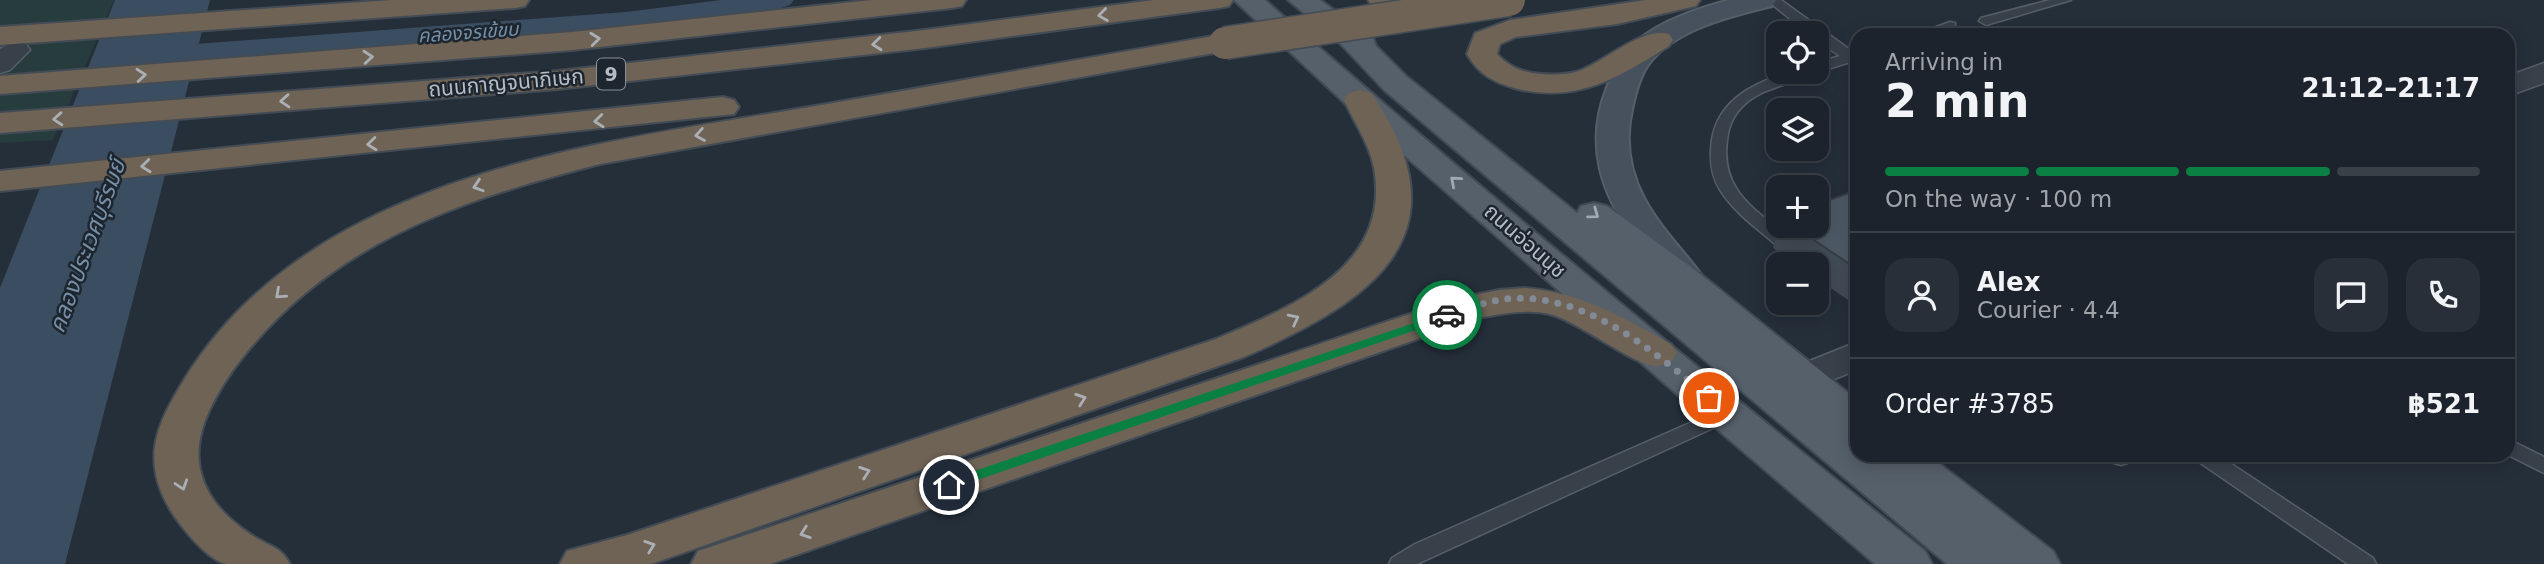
<!DOCTYPE html>
<html lang="en">
<head>
<meta charset="utf-8">
<style>
	:root { --surface:#1c232c; --page:#292f38; --text:#f1f3f6; --muted:#a0a4a9; --line:#3a4048; --accent:#0b8043 }
	body { margin:0; font-family:"DejaVu Sans","Noto Sans Thai",sans-serif; background:var(--page); color:var(--text); height:100vh; display:flex; flex-direction:column; font-size:26px; white-space:nowrap }
	* { box-sizing:border-box; margin:0 }
	p { font-size:23px; color:var(--muted) }
	.icon { flex:none; width:38px; height:38px; fill:none; stroke:currentColor; stroke-width:2; stroke-linecap:round; stroke-linejoin:round }
	.map { position:relative; flex:1; overflow:hidden }
	.sheet { position:absolute; left:1850px; top:28px; width:665px; height:434px; display:flex; flex-direction:column; background:var(--surface); border-radius:21px; box-shadow:0 4px 18px #0003,0 0 0 2px var(--line) }
	.sheet>* { flex:none }
	.tools { position:absolute; left:1766px; top:21px; display:grid; gap:14px }
	.tools a { display:grid; place-items:center; width:63px; height:63px; border-radius:14px; background:var(--surface); box-shadow:0 4px 18px #0003,0 0 0 2px var(--line); font-size:35px }
	.pin { position:absolute; display:grid; place-items:center; width:60px; height:60px; color:#fff; margin:-30px; border:4px solid #fff; border-radius:50%; box-shadow:0 2px 7px #0007 }
	.courier { position:absolute; display:grid; place-items:center; width:70px; height:70px; margin:-35px; border:5px solid #0b8043; border-radius:50%; background:#fff; color:#222; box-shadow:0 2px 9px #0007 }
	.headline em { font-style:normal; font-weight:700 }
	.headline div { display:flex; flex-direction:column-reverse }
	.headline { display:flex; align-items:center; justify-content:space-between; height:119px; padding:0 35px }
	h1 { font-size:46px; font-weight:700; line-height:52px }
	.bar { display:grid; grid-template-columns:repeat(4,1fr); gap:10px 7px; align-content:center; height:84px; padding:0 35px }
	.bar i { height:9px; border-radius:5px; background:var(--line) }
	.bar .current { background:var(--accent) }
	.bar p { grid-column:span 4 }
	.line { display:flex; align-items:center; gap:18px; padding:0 35px; border-top:2px solid var(--line) }
	.line div { flex:1 }
	.round { display:grid; place-items:center; flex:none; width:74px; height:74px; border-radius:21px; background:var(--page) }
	.map>svg:first-child { display:block }
	.green { fill:#273c3c }
	.water { fill:#3b4e61 }
	.lines { fill:none; stroke-linecap:round; stroke-linejoin:round }
	.canal { fill:#3b4e61; fill-rule:evenodd }
	.lane-casing { stroke:#565f68; stroke-width:3 }
	.street-casing { stroke:#565f68; stroke-width:3 }
	.secondary-casing { stroke:#565f68; stroke-width:4 }
	.primary-casing { stroke:#414a53; stroke-width:4 }
	.highway-casing { stroke:#434c55; stroke-width:4 }
	.lane { fill:#38414a; fill-rule:evenodd }
	.street { fill:#38414a; fill-rule:evenodd }
	.secondary { fill:#46515d; fill-rule:evenodd }
	.primary { fill:#56606a; fill-rule:evenodd }
	.highway { fill:#6f6356; fill-rule:evenodd }
	.highway-bridge-casing { stroke:#434c55; stroke-width:35; stroke-linecap:butt }
	.highway-bridge { stroke:#6f6356; stroke-width:32 }
	.wall { fill:#434d57 }
	.shaded-wall { fill:#373f47 }
	.building { fill:#4e5a65; stroke:#373f47; stroke-width:2 }
	.oneway { stroke:#aaafb5 }
	.oneway2 { stroke:#a1aab4 }
	.route { fill:#0b8043 }
	.done { stroke:#828b95; stroke-width:7; stroke-dasharray:0 12.6 }
	.labels { text-anchor:middle; dominant-baseline:central; stroke-width:5; stroke-linejoin:round; paint-order:stroke }
	.far-water-label { font-size:19px; font-style:italic; fill:#768fa7; stroke:#1d262f }
	.shield { fill:#1d262f; stroke:#878f99; stroke-width:2 }
	.shield-label { font-size:19px; font-weight:bold; fill:#b4bcc6 }
	.street-label { font-size:21px; fill:#b4bcc6; stroke:#1d262f }
	.water-label { font-size:23px; font-style:italic; fill:#768fa7; stroke:#1d262f }
</style>
</head>
<body>
<div class="map">
<svg width="2544" height="564" viewBox="0 0 2544 564">
	<rect width="100%" height="100%" fill="#252f3a"/>
	<polygon class="green" points="0,0 114,0 53,140 0,143"/>
	<polygon class="water" points="115,0 210,0 65,564 0,564 0,288"/>
	<g class="lines">
		<polygon class="canal" points="721,0 794,0 790,5 781,8 626,28 155,63 145,61 141,55 145,49 155,47 626,12"/>
		<defs>
			<g id="lane">
				<polygon points="1767,0 1781,0 1853,52 1857,51 1857,60 1821,71 1814,72 1816,72 1816,63 1840,56 1816,40 1816,33 1807,33"/>
				<polygon points="2050,0 2071,0 1986,25 1979,21 1981,18"/>
				<polygon points="1950,22 1955,23 1955,29 1935,35 1914,35"/>
				<path d="M1789,72H1810C1797,84 1772,86 1756,96C1741,105 1731,117 1728,134C1718,187 1750,206 1786,235L1788,239L1786,243H1774C1755,227 1734,212 1720,190C1712,177 1710,164 1711,149C1713,103 1750,84 1789,72Z"/>
				<polygon points="1726,407 1733,409 1736,414 1733,419 1417,564 1389,564 1392,558 1415,544"/>
				<polygon points="2508,439 2544,457 2544,473 2508,455"/>
				<polygon points="2113,455 2139,455 2136,460 2121,465 2114,463 2111,458"/>
				<polygon points="2193,455 2218,455 2373,558 2376,564 2348,564 2196,460"/>
			</g>
			<g id="street">
				<polygon points="16,41 26,44 30,50 10,70 0,73 0,49"/>
				<polygon points="2544,63 2544,83 2508,96 2508,76"/>
				<polygon points="1857,342 1857,370 1801,392 1787,388 1781,379 1787,370"/>
			</g>
			<path id="secondary" d="M1729,0H1776L1772,6C1732,16 1674,29 1648,65C1639,78 1635,95 1632,110C1625,140 1630,171 1644,198C1661,230 1688,255 1708,284L1703,292C1694,294 1685,297 1677,293C1668,288 1641,249 1634,239C1601,193 1585,145 1606,90C1612,72 1622,54 1637,41C1662,20 1697,9 1729,0Z"/>
			<g id="primary">
				<path d="M1234,0H1265C1480,189 1701,372 1925,551L1932,564H1875L1711,424L1349,107Z"/>
				<polygon points="1288,0 1320,0 1373,38 1376,46 1406,76 1577,213 1581,206 1594,203 1607,206 1703,276 1857,400 1857,455 1928,455 2053,551 2060,564 1947,564 1384,90 1337,40"/>
			</g>
			<g id="highway">
				<polygon points="392,0 529,0 525,6 515,8 0,45 0,27"/>
				<polygon points="872,0 966,0 962,6 952,8 572,50 0,94 0,76 572,32"/>
				<polygon points="1154,0 1233,0 1229,6 1219,8 925,48 558,89 0,133 0,113 558,71 925,30"/>
				<polygon points="1368,0 1441,0 1454,3 1458,9 1454,15 1444,18 1382,8 1372,6"/>
				<path d="M1646,0H1700L1696,6L1617,24L1516,37L1500,44L1497,54C1509,67 1524,73 1541,74C1554,75 1567,75 1579,71C1606,61 1641,27 1669,34L1673,40L1669,46C1619,77 1579,103 1518,89C1495,83 1479,75 1467,54L1475,33L1510,20Z"/>
				<path d="M1225,34L1236,37L1240,43L1236,49L600,164C456,201 324,245 233,370C213,399 191,437 201,473C208,502 233,524 258,539C274,548 281,548 290,564C270,564 247,564 227,564C208,561 181,527 171,511C141,461 155,427 184,380C314,169 605,143 827,104C960,81 1092,57 1225,34Z"/>
				<path d="M1360,90L1371,93C1470,236 1370,302 1244,357L651,564H560L567,551L627,535L1216,339C1291,307 1392,268 1374,168C1370,145 1354,122 1344,100L1349,93Z"/>
				<polygon points="723,97 734,100 739,107 734,114 0,191 0,171"/>
				<path d="M1525,288C1580,292 1623,317 1671,344L1677,353L1671,362C1666,364 1660,366 1655,366C1632,364 1582,324 1553,315C1529,308 1501,314 1478,318L770,564H691L698,551L1455,299L1499,290Z"/>
			</g>
		</defs>
		<use href="#lane" class="lane-casing"/>
		<use href="#street" class="street-casing"/>
		<use href="#secondary" class="secondary-casing"/>
		<use href="#primary" class="primary-casing"/>
		<use href="#highway" class="highway-casing"/>
		<use href="#lane" class="lane"/>
		<use href="#street" class="street"/>
		<use href="#secondary" class="secondary"/>
		<use href="#primary" class="primary"/>
		<use href="#highway" class="highway"/>
		<defs>
			<polyline id="highway-bridge" points="1225,43 1509,0"/>
		</defs>
		<use href="#highway-bridge" class="highway-bridge-casing"/>
		<use href="#highway-bridge" class="highway-bridge"/>
	</g>
	<polygon class="wall" points="1857,190 1857,300 1851,302 1816,278 1816,264 1796,264 1773,248 1779,226 1816,226"/>
	<polygon class="shaded-wall" points="1857,285 1857,300 1851,302"/>
	<polygon class="building" points="1857,190 1857,269 1793,226 1816,226 1816,205"/>
	<defs><path id="oneway-chevron" d="M-2-3.5L2.5 0L-2 3.5" fill="none" stroke-width="1.6" stroke-linecap="round" stroke-linejoin="round" transform="scale(1.75)"/></defs>
	<g class="oneway">
		<use href="#oneway-chevron" transform="translate(1103 15) rotate(172)"/>
		<use href="#oneway-chevron" transform="translate(595 39) rotate(-6)"/>
		<use href="#oneway-chevron" transform="translate(877 44) rotate(174)"/>
		<use href="#oneway-chevron" transform="translate(368 57) rotate(-5)"/>
		<use href="#oneway-chevron" transform="translate(141 75) rotate(-5)"/>
		<use href="#oneway-chevron" transform="translate(285 101) rotate(176)"/>
		<use href="#oneway-chevron" transform="translate(58 119) rotate(176)"/>
		<use href="#oneway-chevron" transform="translate(599 121) rotate(174)"/>
		<use href="#oneway-chevron" transform="translate(700 135) rotate(170)"/>
		<use href="#oneway-chevron" transform="translate(372 144) rotate(174)"/>
		<use href="#oneway-chevron" transform="translate(146 166) rotate(174)"/>
		<use href="#oneway-chevron" transform="translate(478 186) rotate(162)"/>
		<use href="#oneway-chevron" transform="translate(280 294) rotate(138)"/>
		<use href="#oneway-chevron" transform="translate(1294 319) rotate(-27)"/>
		<use href="#oneway-chevron" transform="translate(1081 399) rotate(-19)"/>
		<use href="#oneway-chevron" transform="translate(865 472) rotate(-19)"/>
		<use href="#oneway-chevron" transform="translate(182 485) rotate(72)"/>
		<use href="#oneway-chevron" transform="translate(805 533) rotate(161)"/>
		<use href="#oneway-chevron" transform="translate(650 546) rotate(-19)"/>
	</g>
	<g class="oneway2">
		<use href="#oneway-chevron" transform="translate(1455 181) rotate(-139)"/>
		<use href="#oneway-chevron" transform="translate(1594 214) rotate(36)"/>
	</g>
	<polygon class="route" points="1447,312 1451,313 1451,318 954,488 944,488 942,485 944,481"/>
	<g class="lines">
		<path class="done" d="M1447,315C1466,309 1485,302 1505,299C1584,291 1653,350 1709,398"/>
	</g>
	<g class="labels">
		<g class="far-water-label">
			<text transform="translate(468 32) rotate(-4)">คลองจรเข้ขบ</text>
		</g>
		<rect class="shield" x="597" y="58.5" width="28" height="31" rx="5"/>
		<g class="shield-label">
			<text x="611" y="74">9</text>
		</g>
		<g class="street-label">
			<text transform="translate(506 83) rotate(-5)">ถนนกาญจนาภิเษก</text>
			<text transform="translate(1525 241) rotate(41)">ถนนอ่อนนุช</text>
		</g>
		<g class="water-label">
			<text transform="translate(87 246) rotate(-70)">คลองประเวศบุรีรมย์</text>
		</g>
	</g>
</svg>
<div class="tools">
<a><svg class="icon" aria-label="locate" viewBox="0 0 24 24"><circle cx="12" cy="12" r="6"/><path d="M12 2v4M12 18v4M2 12h4M18 12h4"/></svg></a>
<a><svg class="icon" aria-label="layers" viewBox="0 0 24 24"><path d="M12 4l9 5-9 5-9-5zM3 14l9 5 9-5"/></svg></a>
<a>+</a>
<a>−</a>
</div>
<div class="pin" style="left:1709px;top:398px;background:#ea580c"><svg class="icon" aria-label="bag" viewBox="0 0 24 24"><path d="M5 8h14l-1 12H6zM9 8a3 3 0 0 1 6 0"/></svg></div>
<div class="pin" style="left:949px;top:485px;background:#1f2937"><svg class="icon" aria-label="home" viewBox="0 0 24 24"><path d="M3 11l9-7 9 7M6 9v11h12V9"/></svg></div>
<div class="courier" style="left:1447px;top:315px"><svg class="icon" aria-label="car" viewBox="0 0 24 24"><path d="M5 17H2v-5l4-1 3-4h7l3 4 3 1v5h-3M9 17h6M6 11h13"/><circle cx="7" cy="17" r="2"/><circle cx="17" cy="17" r="2"/></svg></div>
<section class="sheet">
<div class="headline"><div><h1>2 min</h1><p>Arriving in</p></div><em>21:12–21:17</em></div>
<div class="bar"><i class="current"></i><i class="current"></i><i class="current"></i><i></i><p>On the way · 100 m</p></div>
<div class="line" style="height:126px"><a class="round"><svg class="icon" aria-label="person" viewBox="0 0 24 24"><circle cx="12" cy="8" r="4"/><path d="M4 21q1-7 8-7t8 7"/></svg></a><div><b>Alex</b><p>Courier · 4.4</p></div><a class="round"><svg class="icon" aria-label="chat" viewBox="0 0 24 24"><path d="M4 5h16v11H9l-5 4z"/></svg></a><a class="round"><svg class="icon" aria-label="phone" viewBox="0 0 24 24"><path d="M5 4h4l2 5-3 2q2 4 5 5l2-3 5 2v4C11 20 4 13 5 4z"/></svg></a></div>
<div class="line" style="height:91px"><div>Order #3785</div><b>฿521</b></div>
</section>
</div>
</body>
</html>
